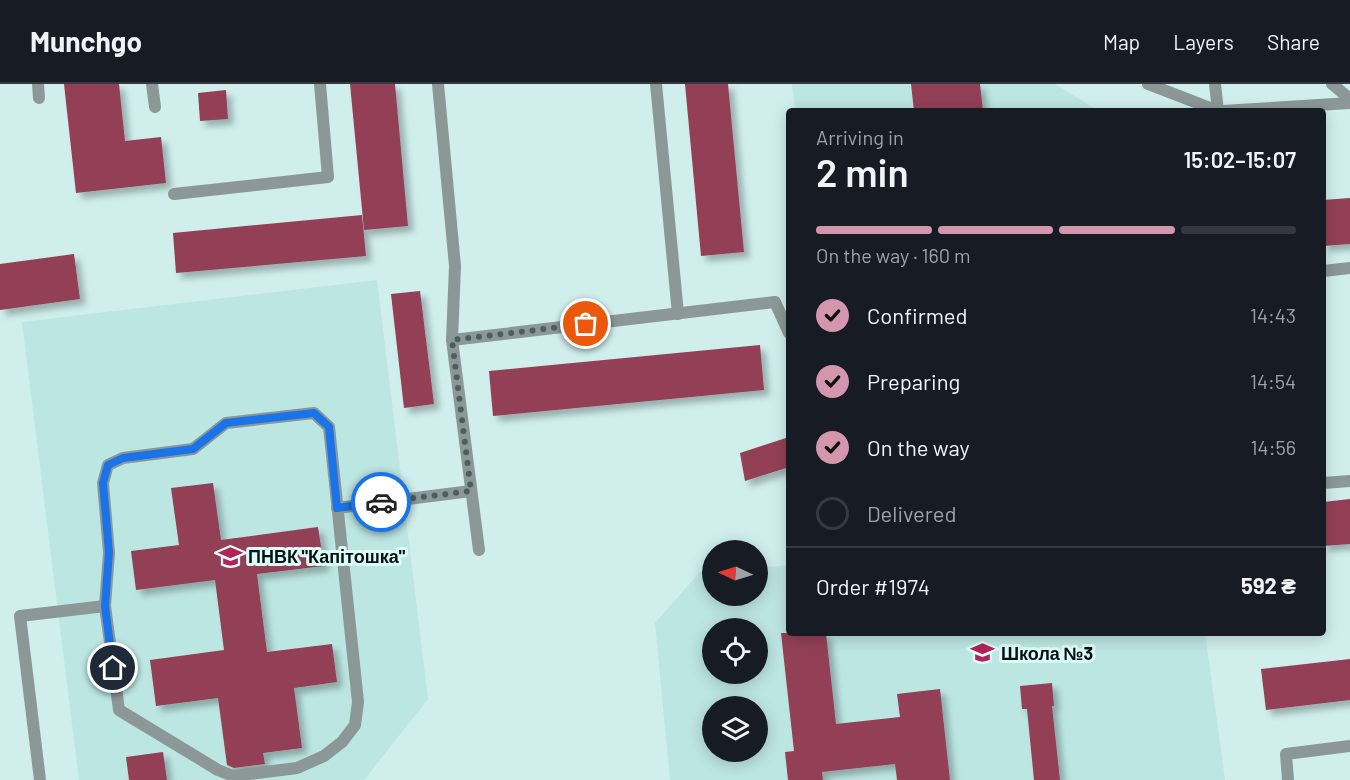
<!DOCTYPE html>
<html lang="en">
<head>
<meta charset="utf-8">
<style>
	:root { --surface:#171b24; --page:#242831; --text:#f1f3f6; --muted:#9ea1a6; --line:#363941; --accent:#d495af }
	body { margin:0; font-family:Barlow,sans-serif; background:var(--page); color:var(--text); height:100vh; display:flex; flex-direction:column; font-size:22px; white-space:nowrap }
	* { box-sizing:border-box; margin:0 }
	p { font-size:20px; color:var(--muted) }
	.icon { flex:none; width:33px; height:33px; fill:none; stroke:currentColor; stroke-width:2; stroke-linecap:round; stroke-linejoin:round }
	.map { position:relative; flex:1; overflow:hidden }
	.drawer { position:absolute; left:786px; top:24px; width:540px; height:528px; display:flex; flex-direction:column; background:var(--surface); border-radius:6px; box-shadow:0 3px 15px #0003 }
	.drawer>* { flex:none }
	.needle { width:39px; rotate:274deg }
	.tools { position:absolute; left:702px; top:456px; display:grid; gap:12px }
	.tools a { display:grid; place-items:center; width:66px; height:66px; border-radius:50%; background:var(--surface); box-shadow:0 3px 15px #0003; font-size:30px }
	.pin { position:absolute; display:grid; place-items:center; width:51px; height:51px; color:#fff; margin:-26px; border:3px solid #fff; border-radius:50%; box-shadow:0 2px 6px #0007 }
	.courier { position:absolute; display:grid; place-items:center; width:60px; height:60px; margin:-30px; border:4px solid #1a73e8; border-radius:50%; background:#fff; color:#222; box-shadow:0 2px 8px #0007 }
	.head em { font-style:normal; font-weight:600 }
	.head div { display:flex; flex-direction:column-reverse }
	.head { display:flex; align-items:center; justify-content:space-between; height:102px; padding:0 30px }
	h1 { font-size:39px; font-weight:600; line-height:45px }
	.bar { display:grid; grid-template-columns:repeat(4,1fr); gap:9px 6px; align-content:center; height:72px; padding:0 30px }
	.bar i { height:8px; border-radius:4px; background:var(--line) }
	.bar .active { background:var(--accent) }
	.bar p { grid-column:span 4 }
	.line { display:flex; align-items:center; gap:15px; padding:0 30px; border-top:2px solid var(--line) }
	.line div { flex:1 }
	ol { padding:0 30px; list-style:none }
	li { display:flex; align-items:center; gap:18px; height:66px }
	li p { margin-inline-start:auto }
	li .icon { padding:6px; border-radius:50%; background:var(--accent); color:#111; stroke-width:4 }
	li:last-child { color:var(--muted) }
	li i { width:33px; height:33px; border:3px solid var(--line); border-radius:50% }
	header { display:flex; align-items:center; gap:36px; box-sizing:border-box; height:84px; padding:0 30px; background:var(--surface); border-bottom:2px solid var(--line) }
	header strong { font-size:28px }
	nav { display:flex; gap:33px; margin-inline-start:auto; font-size:21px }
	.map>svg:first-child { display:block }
	.built { fill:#bce6e2; fill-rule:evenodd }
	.building { fill:#933f57; filter:url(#shadow) }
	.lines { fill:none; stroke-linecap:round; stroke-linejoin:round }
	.lane { stroke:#8b9897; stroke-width:12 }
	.done { stroke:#4c5e5d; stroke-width:6; stroke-dasharray:0 10.8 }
	.route { stroke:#1a73e8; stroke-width:8 }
	.labels { text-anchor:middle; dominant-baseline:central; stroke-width:6; stroke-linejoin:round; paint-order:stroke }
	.poi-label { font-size:18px; font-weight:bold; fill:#061110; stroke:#dcfcf9; text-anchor:start }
</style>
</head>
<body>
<header>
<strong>Munchgo</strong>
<nav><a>Map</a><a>Layers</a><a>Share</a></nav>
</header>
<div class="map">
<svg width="1350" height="696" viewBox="0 0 1350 696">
	<defs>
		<filter id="shadow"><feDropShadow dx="5.5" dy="5.5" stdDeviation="3" flood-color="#0004"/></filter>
	</defs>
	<rect width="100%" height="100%" fill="#cfeeec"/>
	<g class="built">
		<polygon points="792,0 1055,0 1099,27 795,27"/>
		<polygon points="377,196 428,615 364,696 79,696 22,238"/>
		<path d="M789,481V549H1205L1225,696H670L655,539L700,488L712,487V512H758V484ZM712,544H758V590H712ZM712,622H758V668H712Z"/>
	</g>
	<g class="building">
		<polygon points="64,0 119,0 125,57 161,53 166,99 76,109"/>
		<polygon points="350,0 395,0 408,142 364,146"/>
		<polygon points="685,0 728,0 744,168 701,172"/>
		<polygon points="911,0 980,0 983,27 914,27"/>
		<polygon points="226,6 228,35 200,37 198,9"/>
		<polygon points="1350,114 1350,160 1323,162 1323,116"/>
		<polygon points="362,131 366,172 176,189 173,149"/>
		<polygon points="74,170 80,215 0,226 0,180"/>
		<polygon points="420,207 434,320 404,324 391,210"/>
		<polygon points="760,261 764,306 493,332 489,287"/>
		<polygon points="789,353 789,383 745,397 740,369"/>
		<polygon points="213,399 221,456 318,443 324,482 257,490 267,568 332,560 337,598 294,604 302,664 263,669 265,680 234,684 227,681 218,614 156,622 150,576 224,566 215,496 136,506 131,467 179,461 171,404"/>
		<polygon points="1350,415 1350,460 1323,462 1323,418"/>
		<polygon points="781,549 826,549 836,640 900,633 897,610 940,605 950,696 897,696 895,680 822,688 823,696 788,696 785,668 794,667"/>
		<polygon points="1350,575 1350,616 1266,626 1261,585"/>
		<polygon points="1052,599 1054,622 1052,622 1060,696 1034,696 1027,625 1022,625 1020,602"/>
		<polygon points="163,668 167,696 129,696 126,673"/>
	</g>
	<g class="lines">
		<g class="lane">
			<polyline points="38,0 39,14"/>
			<polyline points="152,0 155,23"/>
			<polyline points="438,0 455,182 452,256 775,218 789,249"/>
			<polyline points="656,0 678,230"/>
			<polyline points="1148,0 1218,27"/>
			<polyline points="1215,0 1218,27"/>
			<polyline points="1332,0 1350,15"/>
			<polyline points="1223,27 1350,19"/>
			<polyline points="174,110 328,93 320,0"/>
			<polyline points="1323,187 1350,184"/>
			<polyline points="452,256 479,466"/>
			<polygon points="314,329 329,343 358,618 355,641 342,658 324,672 297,684 233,692 218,686 119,626 105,522 109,469 103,399 108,381 123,374 193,365 226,339"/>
			<polyline points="1323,399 1350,397"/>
			<polyline points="337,424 471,407"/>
			<polyline points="40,696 20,532 105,522"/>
			<polyline points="1288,696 1286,670 1350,662"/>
		</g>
	</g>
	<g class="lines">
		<polyline class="done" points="381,418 471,407 452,256 586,240"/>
		<polyline class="route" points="113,584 105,522 109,468 103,399 108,381 123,374 193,365 226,339 314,329 329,343 337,424 381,418"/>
	</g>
	<defs>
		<symbol id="school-bare" viewBox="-9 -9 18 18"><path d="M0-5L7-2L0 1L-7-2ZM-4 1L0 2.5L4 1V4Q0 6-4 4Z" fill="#b12359" stroke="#dcfcf9" stroke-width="2.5" paint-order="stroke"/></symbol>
	</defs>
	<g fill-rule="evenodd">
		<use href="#school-bare" x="214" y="456" width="33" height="33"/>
		<use href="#school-bare" x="966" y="552" width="33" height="33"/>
	</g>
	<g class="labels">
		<g class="poi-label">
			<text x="248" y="472">ПНВК "Капітошка"</text>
			<text x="1001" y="569">Школа №3</text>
		</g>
	</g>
</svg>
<div class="tools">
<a><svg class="needle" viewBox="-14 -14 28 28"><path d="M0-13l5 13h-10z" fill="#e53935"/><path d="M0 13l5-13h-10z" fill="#9ea1a6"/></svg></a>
<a><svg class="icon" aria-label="locate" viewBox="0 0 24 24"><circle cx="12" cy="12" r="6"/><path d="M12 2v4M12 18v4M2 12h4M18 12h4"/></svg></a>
<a><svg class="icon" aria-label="layers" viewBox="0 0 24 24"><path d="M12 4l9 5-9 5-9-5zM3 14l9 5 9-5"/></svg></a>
</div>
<div class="pin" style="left:586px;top:240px;background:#ea580c"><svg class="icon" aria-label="bag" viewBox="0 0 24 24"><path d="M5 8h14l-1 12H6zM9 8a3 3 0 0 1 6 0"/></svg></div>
<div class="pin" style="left:113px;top:584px;background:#1f2937"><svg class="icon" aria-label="home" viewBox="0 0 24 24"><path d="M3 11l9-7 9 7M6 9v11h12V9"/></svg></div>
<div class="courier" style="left:381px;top:418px"><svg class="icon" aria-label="car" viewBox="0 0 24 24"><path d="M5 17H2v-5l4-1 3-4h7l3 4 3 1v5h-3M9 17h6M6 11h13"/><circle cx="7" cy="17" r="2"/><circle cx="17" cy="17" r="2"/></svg></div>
<section class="drawer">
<div class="head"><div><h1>2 min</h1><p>Arriving in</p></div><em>15:02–15:07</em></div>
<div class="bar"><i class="active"></i><i class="active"></i><i class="active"></i><i></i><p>On the way · 160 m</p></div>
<ol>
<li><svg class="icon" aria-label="check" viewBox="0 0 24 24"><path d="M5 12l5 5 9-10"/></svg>Confirmed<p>14:43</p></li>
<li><svg class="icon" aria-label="check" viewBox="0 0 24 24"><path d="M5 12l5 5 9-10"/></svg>Preparing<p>14:54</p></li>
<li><svg class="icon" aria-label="check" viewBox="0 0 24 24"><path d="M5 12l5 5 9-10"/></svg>On the way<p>14:56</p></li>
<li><i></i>Delivered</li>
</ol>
<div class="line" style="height:78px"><div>Order #1974</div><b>592 ₴</b></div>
</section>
</div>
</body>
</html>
